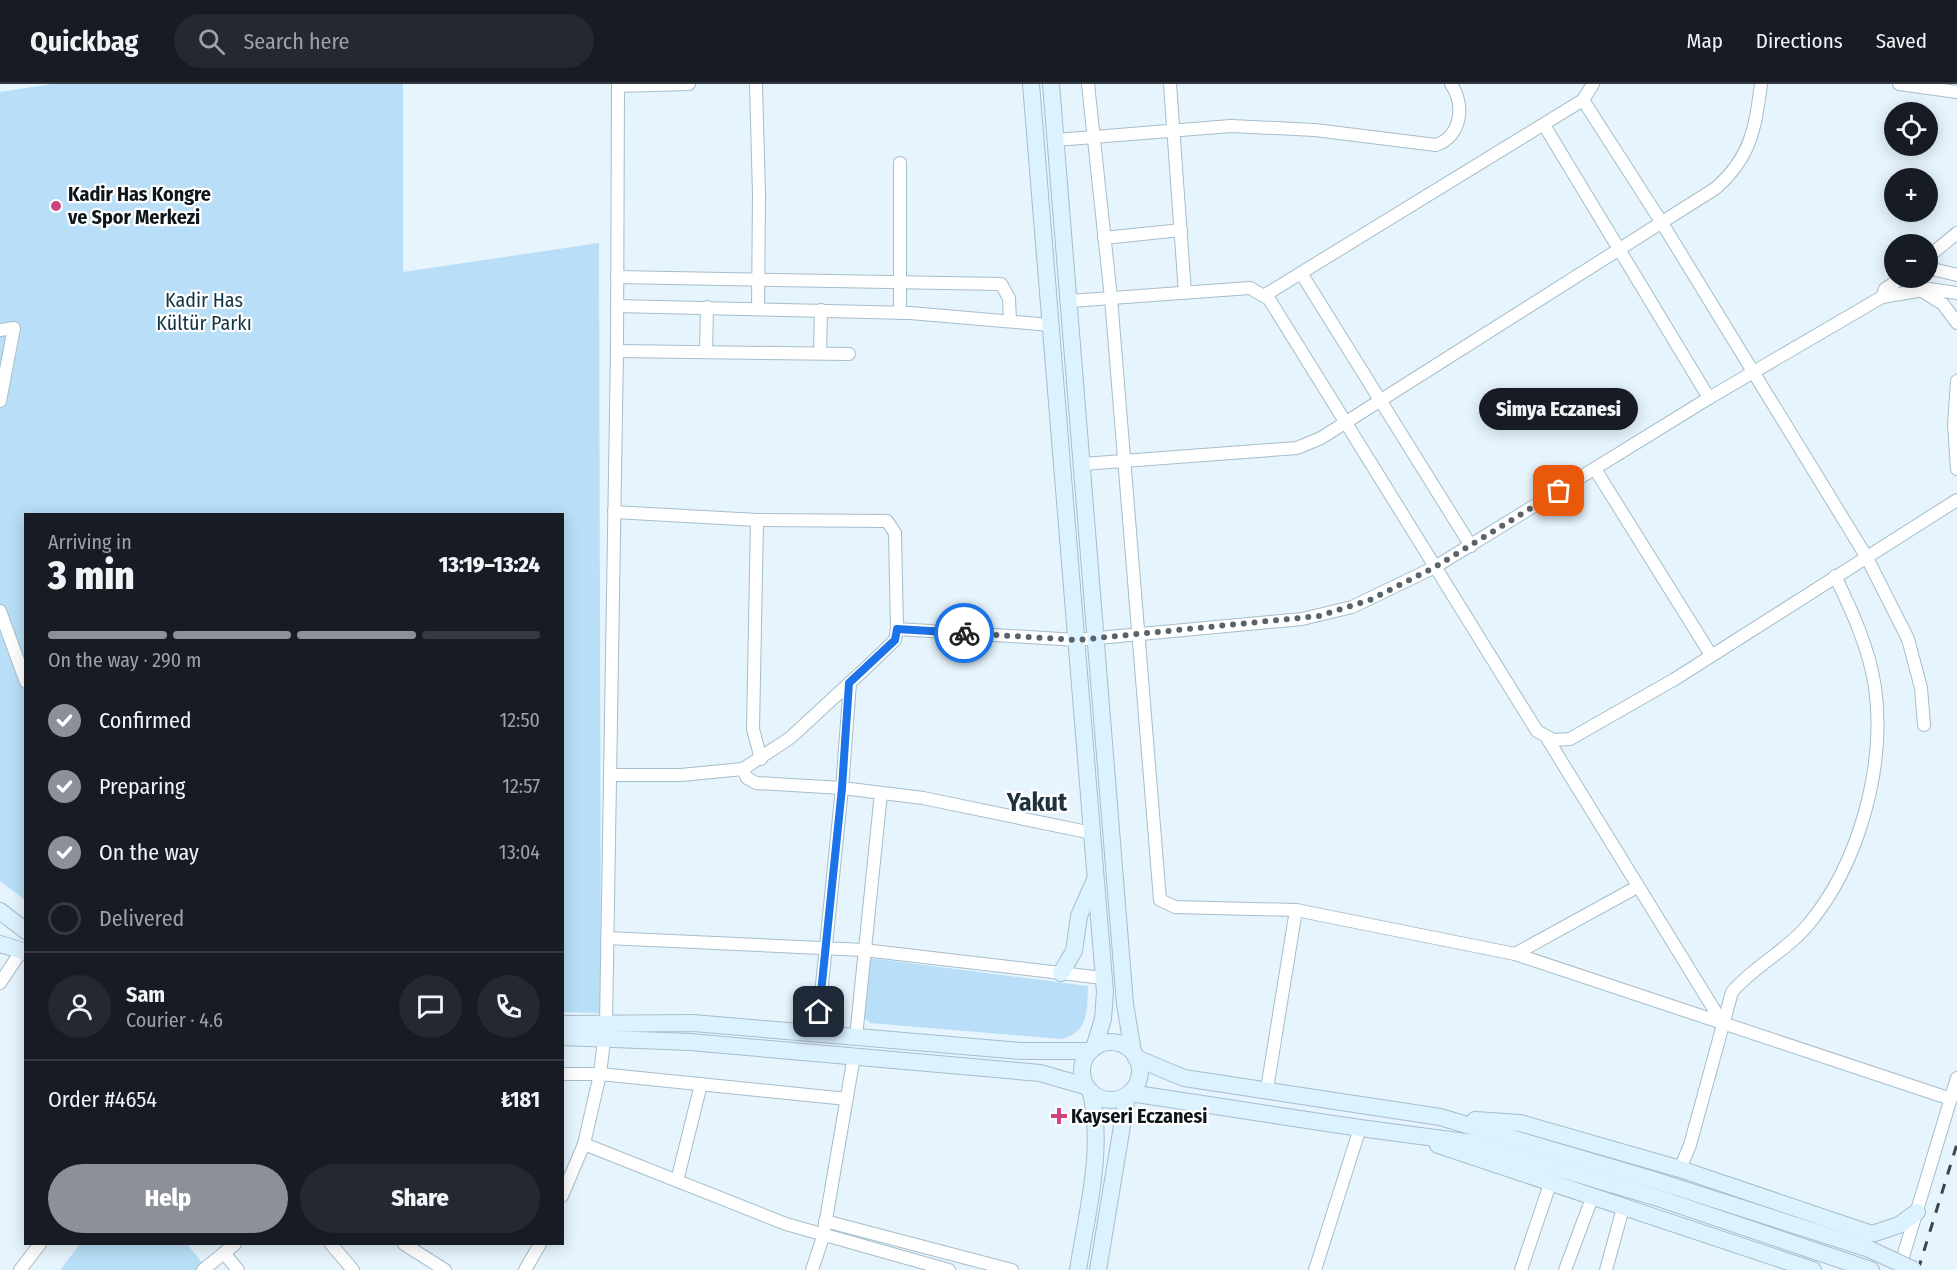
<!DOCTYPE html>
<html lang="en">
<head>
<meta charset="utf-8">
<style>
	:root { --surface:#171b24; --page:#242831; --text:#f1f3f6; --muted:#9ea1a6; --line:#363941; --accent:#8c9099 }
	body { margin:0; font-family:"Fira Sans Condensed",sans-serif; background:var(--page); color:var(--text); height:100vh; display:flex; flex-direction:column; font-size:22px; white-space:nowrap }
	* { box-sizing:border-box; margin:0 }
	p { font-size:20px; color:var(--muted) }
	.icon { flex:none; width:33px; height:33px; fill:none; stroke:currentColor; stroke-width:2; stroke-linecap:round; stroke-linejoin:round }
	.map { position:relative; flex:1; overflow:hidden }
	.sheet { position:absolute; left:24px; top:429px; width:540px; height:732px; display:flex; flex-direction:column; background:var(--surface); border-radius:0px; box-shadow:0 3px 15px #0003 }
	.sheet>* { flex:none }
	.buttons { position:absolute; left:1884px; top:18px; display:grid; gap:12px }
	.buttons a { display:grid; place-items:center; width:54px; height:54px; border-radius:50%; background:var(--surface); box-shadow:0 3px 15px #0003; font-size:30px }
	.pin { position:absolute; display:grid; place-items:center; width:51px; height:51px; color:#fff; margin:-26px; border-radius:12px; box-shadow:0 3px 9px #0006 }
	.courier { position:absolute; display:grid; place-items:center; width:60px; height:60px; margin:-30px; border:4px solid #1a73e8; border-radius:50%; background:#fff; color:#222; box-shadow:0 2px 8px #0007 }
	.bubble { position:absolute; height:42px; border-radius:21px; background:var(--surface); box-shadow:0 3px 15px #0003; font-size:20px; font-weight:800; line-height:42px; text-align:center }
	.summary em { font-style:normal; font-weight:800 }
	.summary div { display:flex; flex-direction:column-reverse }
	.summary { display:flex; align-items:center; justify-content:space-between; height:102px; padding:0 24px }
	h1 { font-size:39px; font-weight:800; line-height:45px }
	.bar { display:grid; grid-template-columns:repeat(4,1fr); gap:9px 6px; align-content:center; height:72px; padding:0 24px }
	.bar i { height:8px; border-radius:4px; background:var(--line) }
	.bar .active { background:var(--accent) }
	.bar p { grid-column:span 4 }
	.line { display:flex; align-items:center; gap:15px; padding:0 24px; border-top:2px solid var(--line) }
	.line div { flex:1 }
	.round { display:grid; place-items:center; flex:none; width:63px; height:63px; border-radius:32px; background:var(--page) }
	ol { padding:0 24px; list-style:none }
	li { display:flex; align-items:center; gap:18px; height:66px }
	li p { margin-inline-start:auto }
	li .icon { padding:6px; border-radius:50%; background:var(--accent); color:#fff; stroke-width:4 }
	li:last-child { color:var(--muted) }
	li i { width:33px; height:33px; border:3px solid var(--line); border-radius:50% }
	.button { display:flex; gap:12px; margin-top:auto; padding:12px 24px }
	.button a { flex:1; height:69px; border-radius:36px; background:var(--accent); color:#fff; font-size:24px; font-weight:800; line-height:69px; text-align:center }
	.button a+a { background:var(--page); color:var(--text) }
	header { display:flex; align-items:center; gap:36px; box-sizing:border-box; height:84px; padding:0 30px; background:var(--surface); border-bottom:2px solid var(--line) }
	header strong { font-size:28px }
	nav { display:flex; gap:33px; margin-inline-start:auto; font-size:21px }
	.search { width:420px; height:54px; background:var(--page); display:flex; align-items:center; gap:15px; box-sizing:border-box; padding:0 21px; border-radius:33px; color:var(--muted); font-size:22px }
	.map>svg:first-child { display:block }
	.green { fill:#b8dff7 }
	.lines { fill:none; stroke-linecap:round; stroke-linejoin:round }
	.street-casing { stroke:#a6bdcb; stroke-width:14 }
	.secondary-casing { stroke:#a6bdcb; stroke-width:18 }
	.street { stroke:#fff; stroke-width:12 }
	.secondary { stroke:#dcf2fe; stroke-width:16 }
	.rail { stroke:#3c464c; stroke-width:3; stroke-dasharray:10 10; stroke-linecap:butt }
	.secondary-bridge-casing { stroke:#a6bdcb; stroke-width:18; stroke-linecap:butt }
	.secondary-bridge { stroke:#dcf2fe; stroke-width:16 }
	.done { stroke:#59646a; stroke-width:6; stroke-dasharray:0 10.8 }
	.route { stroke:#1a73e8; stroke-width:8 }
	.poi-dot { fill:#cc437d; stroke:#fff; stroke-width:2 }
	.labels { text-anchor:middle; dominant-baseline:central; stroke-width:4.5; stroke-linejoin:round; paint-order:stroke }
	.poi-label { font-size:20px; font-weight:bold; fill:#0d161b; stroke:#fff; text-anchor:start }
	.park-label { font-size:20px; fill:#123345; stroke:#fff }
	.district-label { font-size:26px; font-weight:bold; fill:#1e313d; stroke:#fff }
</style>
</head>
<body>
<header>
<strong>Quickbag</strong>
<div class="search"><svg class="icon" aria-label="search" viewBox="0 0 24 24"><circle cx="10" cy="10" r="6"/><path d="M15 15l6 6"/></svg>Search here</div>
<nav><a>Map</a><a>Directions</a><a>Saved</a></nav>
</header>
<div class="map">
<svg width="1957" height="1186" viewBox="0 0 1957 1186">
	<rect width="100%" height="100%" fill="#e6f4fd"/>
	<g class="green">
		<polygon points="52,0 403,0 403,188 599,159 601,929 563,928 562,430 26,430 25,816 0,797 0,8"/>
		<path d="M869,874L1088,902C1087,926 1089,949 1061,955L870,939L864,934Z"/>
		<polygon points="80,1160 187,1160 203,1180 196,1186 60,1186"/>
	</g>
	<g class="lines">
		<defs>
			<g id="street">
				<polyline points="618,0 617,267 606,940 600,990 584,1060 786,1140 949,1186"/>
				<polyline points="756,0 759,111 758,225"/>
				<polyline points="1088,0 1111,214 1160,816 1175,823 1296,826 1515,870 1637,803"/>
				<polyline points="1170,0 1185,209"/>
				<polyline points="1899,0 1957,8"/>
				<polyline points="618,2 689,0"/>
				<polyline points="1583,16 1662,139 1866,472 1908,555 1921,604 1924,641"/>
				<polyline points="1544,41 1709,314"/>
				<path d="M1056,56L1231,42L1315,46L1436,61C1462,52 1465,20 1451,0"/>
				<polyline points="900,79 900,229"/>
				<polyline points="1104,154 1181,146"/>
				<polyline points="1928,173 1957,149"/>
				<polyline points="1928,184 1957,191"/>
				<polyline points="1301,189 1471,462"/>
				<polyline points="617,193 1001,200 1009,214 1010,237"/>
				<polyline points="1922,207 1943,220 1957,239"/>
				<polyline points="1265,211 1583,16 1593,0"/>
				<polyline points="1882,213 1885,205 1902,194"/>
				<polyline points="1070,217 1250,204 1269,215 1537,647 1553,656 1570,655 1675,595 1957,416"/>
				<polyline points="617,222 910,229 1050,241"/>
				<polyline points="0,246 14,244 0,317"/>
				<polyline points="617,267 849,270"/>
				<polyline points="706,268 707,223"/>
				<polyline points="820,269 821,226"/>
				<polyline points="1957,297 1954,341 1957,385"/>
				<path d="M1083,380L1297,364L1321,354L1716,104C1751,73 1755,45 1761,0"/>
				<polyline points="1595,385 1711,571"/>
				<polyline points="614,428 757,436 887,437 895,449 897,545"/>
				<polyline points="757,436 753,645 761,675"/>
				<polyline points="0,527 26,598"/>
				<polyline points="1547,654 1723,940"/>
				<polyline points="743,685 747,694 756,699 842,704 923,714 1092,749"/>
				<polyline points="610,691 681,691 743,685 790,654 867,583 895,556 897,545 1077,556 1302,535 1352,523 1435,483 1709,314 1882,213 1929,205 1957,209"/>
				<polyline points="607,854 864,866 1103,894"/>
				<polyline points="1515,870 1951,1015"/>
				<polyline points="0,899 22,866"/>
				<polyline points="817,950 842,704 850,599"/>
				<polyline points="856,953 881,709"/>
				<polyline points="562,990 600,990 847,1015"/>
				<polyline points="1267,1005 1296,826"/>
				<path d="M1680,1085L1690,1061L1732,908C1754,882 1785,868 1807,842C1859,781 1886,682 1875,603C1869,564 1852,527 1835,492"/>
				<polyline points="677,1097 701,1000"/>
				<polyline points="562,1112 584,1060"/>
				<polyline points="825,1137 1012,1186"/>
				<polyline points="331,1160 353,1186"/>
				<polyline points="404,1160 445,1186"/>
				<polyline points="224,1169 238,1186"/>
				<polyline points="20,1186 40,1160"/>
				<polyline points="203,1186 235,1160"/>
				<polyline points="525,1186 540,1160"/>
				<polyline points="812,1186 823,1153 854,972"/>
				<polyline points="1315,1186 1360,1044"/>
				<polyline points="1521,1186 1550,1100"/>
				<polyline points="1565,1186 1592,1114"/>
				<polyline points="1606,1186 1623,1124"/>
				<polyline points="1899,1186 1957,994"/>
			</g>
			<g id="secondary">
				<polyline points="1031,0 1105,908 1103,935 1094,964"/>
				<polyline points="1051,0 1125,920 1133,968"/>
				<polyline points="0,827 26,847"/>
				<polyline points="0,860 26,868"/>
				<polyline points="1061,889 1074,867 1079,832 1094,798"/>
				<polyline points="562,940 693,939 1022,967 1090,967"/>
				<polyline points="562,953 690,958 1040,989 1085,1002"/>
				<circle cx="1111" cy="987" r="29"/>
				<polyline points="1136,974 1184,994 1440,1033 1654,1096 1869,1165"/>
				<polyline points="1130,1009 1360,1044 1473,1059 1655,1113 1871,1186"/>
				<polyline points="1475,1036 1520,1039 1680,1085 1872,1150 1899,1141 1917,1128"/>
				<polyline points="1438,1061 1813,1186"/>
				<path d="M1078,1186C1087,1128 1104,1067 1091,1009"/>
				<polyline points="1098,1186 1127,1012"/>
			</g>
		</defs>
		<use href="#street" class="street-casing"/>
		<use href="#secondary" class="secondary-casing"/>
		<use href="#street" class="street"/>
		<use href="#secondary" class="secondary"/>
		<polyline class="rail" points="1918,1186 1957,1060"/>
		<defs>
			<polyline id="secondary-bridge" points="1869,1165 1914,1186"/>
		</defs>
		<use href="#secondary-bridge" class="secondary-bridge-casing"/>
		<use href="#secondary-bridge" class="secondary-bridge"/>
	</g>
	<g class="lines">
		<polyline class="done" points="964,549 1077,556 1319,532 1370,516 1435,483 1559,407"/>
		<polyline class="route" points="819,928 842,704 849,599 895,556 897,545 964,549"/>
	</g>
	<g class="poi-dot">
		<circle cx="56" cy="122" r="6"/>
		<path d="M1056 1023h6v6h6v6h-6v6h-6v-6h-6v-6h6z"/>
	</g>
	<g class="labels">
		<g class="poi-label">
			<text x="68" y="110">Kadir Has Kongre<tspan x="68" dy="23">ve Spor Merkezi</tspan></text>
			<text x="1071" y="1032">Kayseri Eczanesi</text>
		</g>
		<g class="park-label">
			<text x="204" y="216">Kadir Has<tspan x="204" dy="23">Kültür Parkı</tspan></text>
		</g>
		<g class="district-label">
			<text x="1037" y="718">Yakut</text>
		</g>
	</g>
</svg>
<div class="buttons">
<a><svg class="icon" aria-label="locate" viewBox="0 0 24 24"><circle cx="12" cy="12" r="6"/><path d="M12 2v4M12 18v4M2 12h4M18 12h4"/></svg></a>
<a>+</a>
<a>−</a>
</div>
<div class="pin" style="left:1559px;top:407px;background:#ea580c"><svg class="icon" aria-label="bag" viewBox="0 0 24 24"><path d="M5 8h14l-1 12H6zM9 8a3 3 0 0 1 6 0"/></svg></div>
<div class="pin" style="left:819px;top:928px;background:#1f2937"><svg class="icon" aria-label="home" viewBox="0 0 24 24"><path d="M3 11l9-7 9 7M6 9v11h12V9"/></svg></div>
<div class="courier" style="left:964px;top:549px"><svg class="icon" aria-label="bike" viewBox="0 0 24 24"><circle cx="6" cy="16" r="4"/><circle cx="18" cy="16" r="4"/><path d="M6 16l4-8h5l3 8M10 8l3 8H6M13 5h3"/></svg></div>
<div class="bubble" style="left:1479px;top:304px;width:159px">Simya Eczanesi</div>
<section class="sheet">
<div class="summary"><div><h1>3 min</h1><p>Arriving in</p></div><em>13:19–13:24</em></div>
<div class="bar"><i class="active"></i><i class="active"></i><i class="active"></i><i></i><p>On the way · 290 m</p></div>
<ol>
<li><svg class="icon" aria-label="check" viewBox="0 0 24 24"><path d="M5 12l5 5 9-10"/></svg>Confirmed<p>12:50</p></li>
<li><svg class="icon" aria-label="check" viewBox="0 0 24 24"><path d="M5 12l5 5 9-10"/></svg>Preparing<p>12:57</p></li>
<li><svg class="icon" aria-label="check" viewBox="0 0 24 24"><path d="M5 12l5 5 9-10"/></svg>On the way<p>13:04</p></li>
<li><i></i>Delivered</li>
</ol>
<div class="line" style="height:108px"><a class="round"><svg class="icon" aria-label="person" viewBox="0 0 24 24"><circle cx="12" cy="8" r="4"/><path d="M4 21q1-7 8-7t8 7"/></svg></a><div><b>Sam</b><p>Courier · 4.6</p></div><a class="round"><svg class="icon" aria-label="chat" viewBox="0 0 24 24"><path d="M4 5h16v11H9l-5 4z"/></svg></a><a class="round"><svg class="icon" aria-label="phone" viewBox="0 0 24 24"><path d="M5 4h4l2 5-3 2q2 4 5 5l2-3 5 2v4C11 20 4 13 5 4z"/></svg></a></div>
<div class="line" style="height:78px"><div>Order #4654</div><b>₺181</b></div>
<div class="button"><a>Help</a><a>Share</a></div>
</section>
</div>
</body>
</html>
